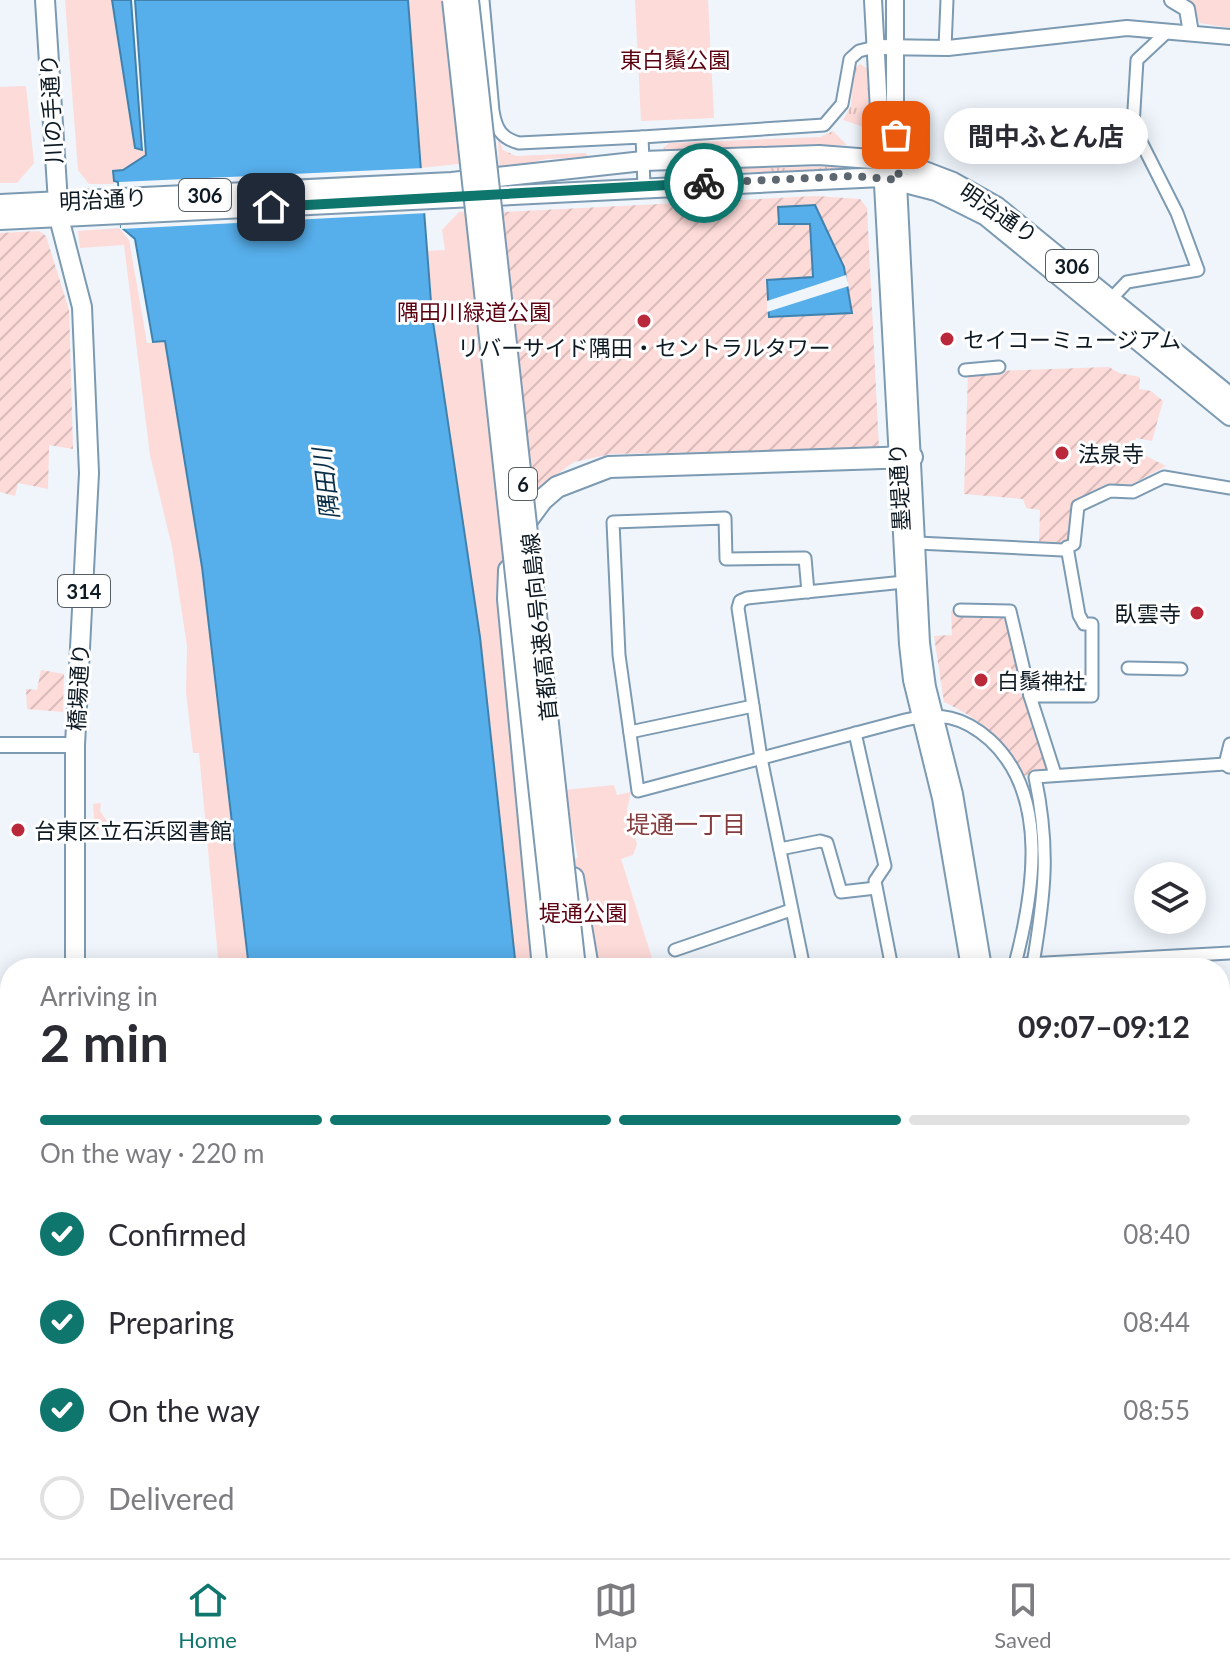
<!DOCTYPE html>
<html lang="en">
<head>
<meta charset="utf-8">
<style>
	:root { --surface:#fff; --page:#f7f7f7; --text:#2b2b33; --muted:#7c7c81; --line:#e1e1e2; --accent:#0f766e }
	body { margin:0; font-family:Lato,"Noto Sans JP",sans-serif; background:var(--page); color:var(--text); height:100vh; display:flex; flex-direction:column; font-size:30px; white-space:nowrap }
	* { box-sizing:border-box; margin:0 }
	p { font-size:26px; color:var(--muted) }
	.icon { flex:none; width:44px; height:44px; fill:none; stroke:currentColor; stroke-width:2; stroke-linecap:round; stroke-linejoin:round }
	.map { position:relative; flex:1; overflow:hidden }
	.sheet { position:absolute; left:0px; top:958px; width:1230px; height:600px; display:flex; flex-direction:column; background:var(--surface); border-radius:32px 32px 0 0; box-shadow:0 4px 20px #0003 }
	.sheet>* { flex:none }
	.tools { position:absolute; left:1134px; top:862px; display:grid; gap:16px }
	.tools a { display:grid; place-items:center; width:72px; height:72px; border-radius:50%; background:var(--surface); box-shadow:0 4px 20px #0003; font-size:40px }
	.pin { position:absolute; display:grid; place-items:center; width:68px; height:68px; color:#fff; margin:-34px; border-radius:16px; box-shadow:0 4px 12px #0006 }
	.courier { position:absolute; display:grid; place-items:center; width:80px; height:80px; margin:-40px; border:6px solid #0f766e; border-radius:50%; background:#fff; color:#222; box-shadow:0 2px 10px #0007 }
	.bubble { position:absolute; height:56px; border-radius:28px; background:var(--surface); box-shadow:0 4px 20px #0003; font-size:26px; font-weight:700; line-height:56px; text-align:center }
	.overview em { font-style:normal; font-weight:700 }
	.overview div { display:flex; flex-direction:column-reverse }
	.overview { display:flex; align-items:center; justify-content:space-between; height:136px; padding:0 40px }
	h1 { font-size:52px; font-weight:700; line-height:60px }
	.bar { display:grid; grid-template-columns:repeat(4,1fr); gap:12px 8px; align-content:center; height:96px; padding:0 40px }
	.bar i { height:10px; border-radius:6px; background:var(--line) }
	.bar .active { background:var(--accent) }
	.bar p { grid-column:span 4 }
	ol { padding:0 40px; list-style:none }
	li { display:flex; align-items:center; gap:24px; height:88px }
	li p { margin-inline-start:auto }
	li .icon { padding:8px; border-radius:50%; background:var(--accent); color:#fff; stroke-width:4 }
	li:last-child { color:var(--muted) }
	li i { width:44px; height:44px; border:4px solid var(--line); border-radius:50% }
	.dock { display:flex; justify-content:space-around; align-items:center; height:112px; border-top:2px solid var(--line); background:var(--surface); font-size:22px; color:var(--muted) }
	.dock a { display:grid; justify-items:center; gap:4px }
	.dock .active { color:var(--accent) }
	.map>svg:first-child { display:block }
	.grass { fill:url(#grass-tufts) }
	.park { fill:#fddbd9 }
	.garden { fill:url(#garden-furrows) }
	.water { fill:#56aeea; stroke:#4082ae; stroke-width:2 }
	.pier { fill:#eff5fb }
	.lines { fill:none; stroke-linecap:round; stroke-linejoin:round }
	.minor-casing { stroke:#7c9ab2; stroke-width:15 }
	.tertiary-casing { stroke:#7c9ab2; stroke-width:18 }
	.secondary-casing { stroke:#7c9ab2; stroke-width:20 }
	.primary-casing { stroke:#7c9ab2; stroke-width:22 }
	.motorway-casing { stroke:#7c9ab2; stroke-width:24 }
	.minor { stroke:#fff; stroke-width:11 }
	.tertiary { stroke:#fff; stroke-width:14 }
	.secondary { stroke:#fff; stroke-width:16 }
	.primary { stroke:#fff; stroke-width:18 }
	.motorway { stroke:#fff; stroke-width:20 }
	.motorway-bridge-casing { stroke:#7c9ab2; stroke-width:24; stroke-linecap:butt }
	.motorway-bridge { stroke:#fff; stroke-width:20 }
	.done { stroke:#5d676f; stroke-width:8; stroke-dasharray:0 14.4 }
	.route { stroke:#0f766e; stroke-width:10 }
	.poi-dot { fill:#ba293a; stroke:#fff; stroke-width:3 }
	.labels { text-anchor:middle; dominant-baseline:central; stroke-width:6; stroke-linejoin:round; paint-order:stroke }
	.shield { fill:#fff; stroke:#565f65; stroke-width:2 }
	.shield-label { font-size:20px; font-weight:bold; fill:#0e1a23 }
	.park-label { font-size:22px; fill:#5c0011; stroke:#fff }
	.street-label { font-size:22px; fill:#0e1a23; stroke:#fff }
	.poi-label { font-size:22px; fill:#0e1a23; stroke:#fff; text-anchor:start }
	.water-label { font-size:24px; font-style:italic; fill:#072e46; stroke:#fff }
	.neighbourhood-label { font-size:24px; fill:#863d3f; stroke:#fff }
</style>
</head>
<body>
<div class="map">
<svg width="1230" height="1558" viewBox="0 0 1230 1558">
	<defs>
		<pattern id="grass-tufts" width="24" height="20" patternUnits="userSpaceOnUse" patternTransform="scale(2)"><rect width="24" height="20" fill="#fddbd9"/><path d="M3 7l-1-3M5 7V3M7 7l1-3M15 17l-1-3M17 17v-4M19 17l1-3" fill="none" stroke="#d8bbba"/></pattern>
		<pattern id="garden-furrows" width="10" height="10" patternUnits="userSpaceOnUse" patternTransform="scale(2)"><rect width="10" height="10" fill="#fddbd9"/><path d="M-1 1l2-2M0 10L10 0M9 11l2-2" fill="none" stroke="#d8bbba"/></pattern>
	</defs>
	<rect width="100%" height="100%" fill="#eff5fb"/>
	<g class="grass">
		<polygon points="860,64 868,69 870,129 843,120 851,106 854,69"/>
		<polygon points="833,131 847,145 667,151 663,148 669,143 820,137"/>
		<polygon points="498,137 503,150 516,156 586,153 588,157 546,159 499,171"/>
		<polygon points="848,166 848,169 768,173 708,169"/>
	</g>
	<g class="park">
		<polygon points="65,0 112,0 135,148 146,151 146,155 123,170 114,171 114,184 89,184 78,170"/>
		<polygon points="408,0 460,0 476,162 420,168"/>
		<polygon points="635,0 708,0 714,118 641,121"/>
		<polygon points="1186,0 1230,0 1230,28 1200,23"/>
		<polygon points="26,86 34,163 17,183 0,183 0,87"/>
		<polygon points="504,208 533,492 518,495 542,862 578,858 564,790 614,785 617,795 631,792 627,810 637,844 633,855 621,859 655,968 516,968 480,637 442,395 427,251 445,250 442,230 459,212"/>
		<polygon points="119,228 129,240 147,343 165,341 166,347 202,567 249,968 219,968 199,753 193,753 186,692 187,646 172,547 150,455 124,245 80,248 78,231"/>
		<polygon points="101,803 100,811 111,827 95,830 93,804"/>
		<polygon points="1228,1148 1230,1157 1224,1166 1230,1170 1230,1196 1220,1201 1220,1159"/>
		<polygon points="225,1548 253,1548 252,1558 225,1558"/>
	</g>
	<g class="garden">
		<polygon points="816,196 860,199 867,208 879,449 611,454 574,462 533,492 504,212"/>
		<polygon points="39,231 46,236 69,310 73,449 49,445 48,489 18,483 15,496 0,492 0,233"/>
		<polygon points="1109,367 1119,373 1140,377 1139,389 1151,391 1163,401 1152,441 1136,438 1134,450 1166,466 1132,484 1106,485 1072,503 1068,538 1060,546 1039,544 1040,510 1026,508 1023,499 964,494 968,372"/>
		<path d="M951,611L1007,617L1049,771L1023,776C1000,738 984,721 944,702L934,636L952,635Z"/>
		<polygon points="41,670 64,674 63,712 27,709 26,689 37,690"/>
	</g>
	<g class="water">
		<polygon points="112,0 131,0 142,150 135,148"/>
		<polygon points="135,0 408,0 432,315 480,637 516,968 249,968 202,567 166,347 165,341 153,342 135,239 121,227 118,182 114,181 113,171 123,170 146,155"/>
		<polygon points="815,205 844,267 852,313 769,317 767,280 813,277 810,224 779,224 778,207"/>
		<polygon points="253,1548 528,1548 528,1558 252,1558"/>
	</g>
	<g class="pier">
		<polygon points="424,168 428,213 121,229 119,182"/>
		<polygon points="846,275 849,286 767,312 767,301"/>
	</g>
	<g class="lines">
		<defs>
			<g id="minor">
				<path d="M483,0L493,111C496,129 501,138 519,143L642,137L644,186"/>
				<polyline points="945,48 947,0"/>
				<polyline points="642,137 824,125 842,104 850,59 859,51 875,47"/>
				<polyline points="1111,299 1127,282 1198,270 1177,213 1133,126 1137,60 1168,31"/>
				<polyline points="965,370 999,367"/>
				<polyline points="917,543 1063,550 1074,544 1078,506 1110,491 1133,492 1164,477 1230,488"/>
				<path d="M808,592L805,558L726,559L725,518L613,522L619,655L638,791L905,720C940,712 963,716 990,740C1051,796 1033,897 1014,968"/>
				<polyline points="960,610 1010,611 1030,696 1092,696 1092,624 1084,624 1079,615 1067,547"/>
				<polyline points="1128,668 1181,669"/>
				<polyline points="1030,696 1055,774"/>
				<polyline points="630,732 753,706"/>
				<polyline points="855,733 885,866 875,881 892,968"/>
				<polyline points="1229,767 1225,764 1230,744"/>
				<polyline points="780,849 820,841 827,843 841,892 876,888"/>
				<polyline points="675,950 791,910"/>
				<polyline points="1027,964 1230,953"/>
				<path d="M1033,964C1045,893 1050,848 1035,777L1225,764"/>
				<polyline points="804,968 761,758 738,608 740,601 747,598 904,582"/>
				<polyline points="5,1008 10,1176"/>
				<polyline points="0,1187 10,1187"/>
				<polyline points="1220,1261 1230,1272"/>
				<polyline points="0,1318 10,1317"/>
				<polyline points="1220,1353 1230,1345"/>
				<polyline points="0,1385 10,1385"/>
				<polyline points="921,1548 927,1558"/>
				<polyline points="1076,1548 1082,1558"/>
				<polyline points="1176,1548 1183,1558"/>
				<polyline points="0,1555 95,1556"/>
				<polyline points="907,1558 916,1558"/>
				<polyline points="936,1558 953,1548"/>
			</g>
			<g id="tertiary">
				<polyline points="1172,0 1187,9 1191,33"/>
				<polyline points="875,47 948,48 1127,28 1230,37"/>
				<polyline points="0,745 75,745"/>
				<polyline points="1220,1132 1230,1139"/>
				<polyline points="0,1458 10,1458"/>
			</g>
			<g id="secondary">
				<polyline points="873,0 908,644 912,680 941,798 970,968"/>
				<polyline points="895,0 895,123 921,643 927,687 954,794 983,968"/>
				<polyline points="859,1558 862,1548"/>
				<polyline points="875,1558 877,1548"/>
			</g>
			<g id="primary">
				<polyline points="45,0 59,218 82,307 89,473 75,745 75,968"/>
				<polyline points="0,204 452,182 643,161 819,155 898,161 953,182 996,206 1230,397"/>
				<polyline points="0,220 882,177 936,191 986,216 1230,416"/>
				<polyline points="95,1548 95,1558"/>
			</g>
			<g id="motorway">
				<polyline points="519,531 542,500 557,487 609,467 912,457"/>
				<polyline points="509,570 508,599 543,968"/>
				<polyline points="573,878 588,968"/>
				<polyline points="807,1548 845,1558"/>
				<polyline points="555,1558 556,1548"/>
				<polyline points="576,1558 577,1548"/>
				<polyline points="603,1558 609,1548"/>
			</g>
		</defs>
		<use href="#minor" class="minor-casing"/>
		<use href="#tertiary" class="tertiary-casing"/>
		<use href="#secondary" class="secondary-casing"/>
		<use href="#primary" class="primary-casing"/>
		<use href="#motorway" class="motorway-casing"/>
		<use href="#minor" class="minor"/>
		<use href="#tertiary" class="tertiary"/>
		<use href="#secondary" class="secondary"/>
		<use href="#primary" class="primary"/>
		<use href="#motorway" class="motorway"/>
		<defs>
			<g id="motorway-bridge">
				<polyline points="453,0 559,968"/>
				<polyline points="468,0 575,968"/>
			</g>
		</defs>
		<use href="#motorway-bridge" class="motorway-bridge-casing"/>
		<use href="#motorway-bridge" class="motorway-bridge"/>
	</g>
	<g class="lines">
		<polyline class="done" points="704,183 855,176 899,180 896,135"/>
		<polyline class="route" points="271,207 704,183"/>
	</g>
	<g class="poi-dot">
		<circle cx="644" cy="321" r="8"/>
		<circle cx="947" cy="339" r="8"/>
		<circle cx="1062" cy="453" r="8"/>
		<circle cx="1197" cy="613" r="8"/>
		<circle cx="981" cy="680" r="8"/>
		<circle cx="18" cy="830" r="8"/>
	</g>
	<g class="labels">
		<g class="shield">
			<rect x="179" y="179" width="52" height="32" rx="6"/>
			<rect x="1046" y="250" width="52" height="32" rx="6"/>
			<rect x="509" y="468" width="28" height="32" rx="6"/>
			<rect x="58" y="575" width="52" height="32" rx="6"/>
		</g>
		<g class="shield-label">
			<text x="205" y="195">306</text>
			<text x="1072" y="266">306</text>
			<text x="523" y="484">6</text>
			<text x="84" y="591">314</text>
		</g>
		<g class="park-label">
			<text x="675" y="59">東白鬚公園</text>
			<text x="474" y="311">隅田川緑道公園</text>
			<text x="583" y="912">堤通公園</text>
		</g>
		<g class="street-label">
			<text transform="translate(51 109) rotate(-93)">川の手通り</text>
			<text transform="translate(103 199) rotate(-3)">明治通り</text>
			<text transform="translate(999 213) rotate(34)">明治通り</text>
			<text transform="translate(899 487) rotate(-93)">墨堤通り</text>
			<text transform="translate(539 627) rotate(-96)">首都高速6号向島線</text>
			<text transform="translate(78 687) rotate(-87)">橋場通り</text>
		</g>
		<g class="poi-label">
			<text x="963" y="339">セイコーミュージアム</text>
			<text x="644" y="347" text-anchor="middle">リバーサイド隅田・セントラルタワー</text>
			<text x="1078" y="453">法泉寺</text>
			<text x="1181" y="613" text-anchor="end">臥雲寺</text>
			<text x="997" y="680">白鬚神社</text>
			<text x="34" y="830">台東区立石浜図書館</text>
		</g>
		<g class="water-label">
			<text transform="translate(325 484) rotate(-97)">隅田川</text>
		</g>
		<g class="neighbourhood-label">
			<text x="686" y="823">堤通一丁目</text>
		</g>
	</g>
</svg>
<div class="tools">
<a><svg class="icon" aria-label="layers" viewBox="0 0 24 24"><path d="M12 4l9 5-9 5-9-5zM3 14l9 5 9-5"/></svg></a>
</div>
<div class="pin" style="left:896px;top:135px;background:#ea580c"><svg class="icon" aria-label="bag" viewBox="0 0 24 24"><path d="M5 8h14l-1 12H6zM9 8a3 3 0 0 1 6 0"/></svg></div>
<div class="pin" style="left:271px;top:207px;background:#1f2937"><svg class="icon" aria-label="home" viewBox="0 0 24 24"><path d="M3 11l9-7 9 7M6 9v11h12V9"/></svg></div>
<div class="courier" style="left:704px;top:183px"><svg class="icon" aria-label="bike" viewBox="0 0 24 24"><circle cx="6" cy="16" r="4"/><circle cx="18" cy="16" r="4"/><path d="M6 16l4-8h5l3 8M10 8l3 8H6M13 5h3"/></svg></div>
<div class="bubble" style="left:944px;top:108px;width:204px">間中ふとん店</div>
<section class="sheet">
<div class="overview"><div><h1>2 min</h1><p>Arriving in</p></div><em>09:07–09:12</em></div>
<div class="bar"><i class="active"></i><i class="active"></i><i class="active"></i><i></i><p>On the way · 220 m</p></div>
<ol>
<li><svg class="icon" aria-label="check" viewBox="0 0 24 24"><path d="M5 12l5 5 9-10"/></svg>Confirmed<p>08:40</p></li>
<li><svg class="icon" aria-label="check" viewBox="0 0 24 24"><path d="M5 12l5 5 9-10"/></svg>Preparing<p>08:44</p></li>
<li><svg class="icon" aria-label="check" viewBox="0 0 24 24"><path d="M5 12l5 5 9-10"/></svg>On the way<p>08:55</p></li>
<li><i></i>Delivered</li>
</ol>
</section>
</div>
<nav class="dock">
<a class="active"><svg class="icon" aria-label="home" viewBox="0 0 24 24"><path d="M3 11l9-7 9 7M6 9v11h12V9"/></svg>Home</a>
<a><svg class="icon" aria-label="map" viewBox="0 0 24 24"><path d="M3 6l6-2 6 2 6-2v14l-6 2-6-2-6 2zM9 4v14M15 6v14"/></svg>Map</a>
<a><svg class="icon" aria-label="saved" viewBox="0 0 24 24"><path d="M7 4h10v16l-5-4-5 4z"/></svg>Saved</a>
</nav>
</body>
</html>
